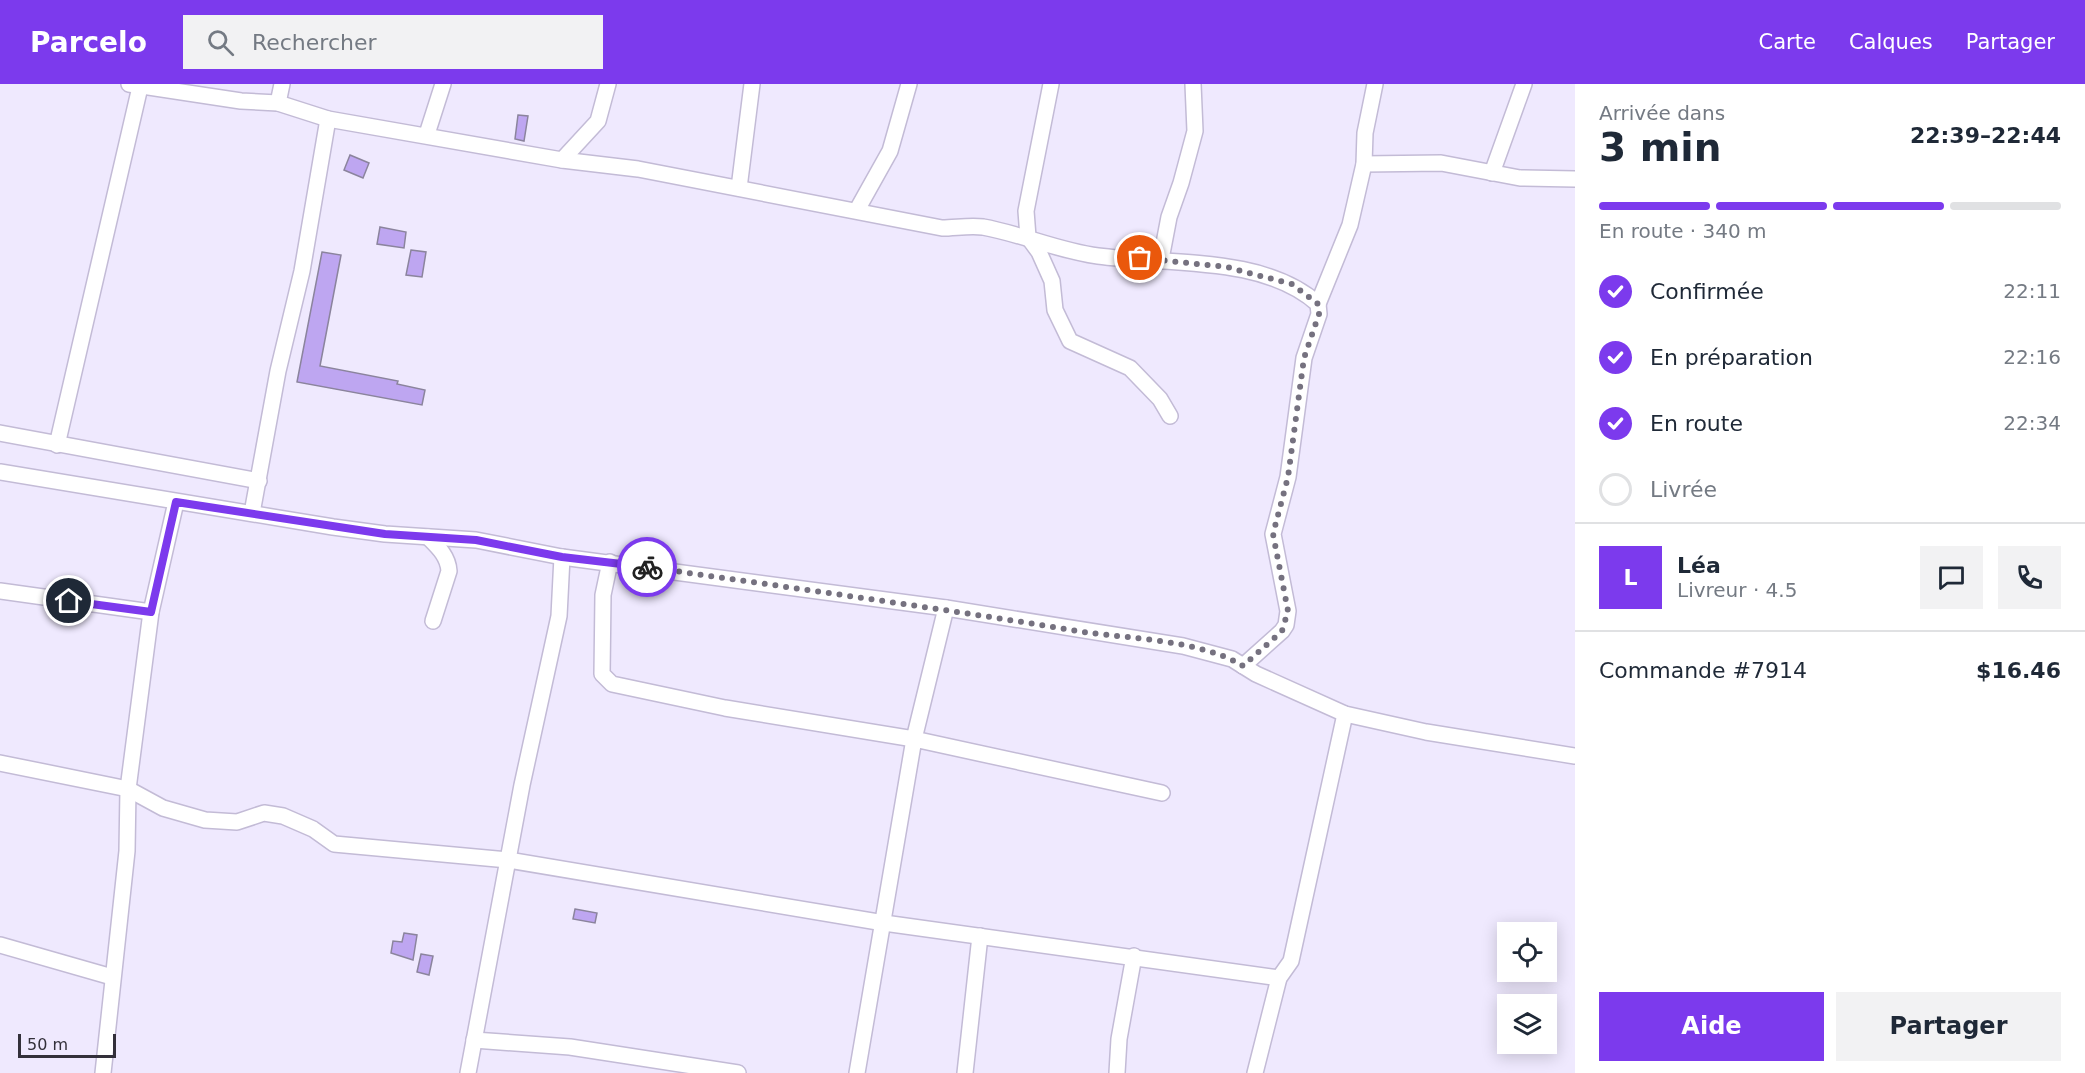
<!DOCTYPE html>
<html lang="fr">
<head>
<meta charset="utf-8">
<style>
	:root { --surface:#fff; --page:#f2f2f3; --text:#1f2937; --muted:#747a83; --line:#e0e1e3; --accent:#7c3aed }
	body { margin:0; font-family:"DejaVu Sans",sans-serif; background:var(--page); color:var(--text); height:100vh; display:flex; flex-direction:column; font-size:22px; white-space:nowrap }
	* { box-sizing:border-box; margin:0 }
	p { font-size:20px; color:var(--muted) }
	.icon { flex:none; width:33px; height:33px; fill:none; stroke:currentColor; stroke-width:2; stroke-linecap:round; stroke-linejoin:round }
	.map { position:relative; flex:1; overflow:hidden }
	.sheet { display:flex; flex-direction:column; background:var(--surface); width:510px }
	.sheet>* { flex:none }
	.buttons { position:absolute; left:1497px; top:838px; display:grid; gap:12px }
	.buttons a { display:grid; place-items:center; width:60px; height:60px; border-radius:0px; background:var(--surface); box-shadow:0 3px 15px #0003; font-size:30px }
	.scale { position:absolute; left:18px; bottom:15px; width:98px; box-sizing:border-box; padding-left:6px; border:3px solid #33303a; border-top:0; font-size:16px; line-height:21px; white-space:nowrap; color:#33303a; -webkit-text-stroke:4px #efe9fe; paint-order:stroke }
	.pin { position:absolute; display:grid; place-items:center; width:51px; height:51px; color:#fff; margin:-26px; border:3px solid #fff; border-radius:50%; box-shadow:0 2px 6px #0007 }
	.courier { position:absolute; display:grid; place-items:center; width:60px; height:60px; margin:-30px; border:4px solid #7c3aed; border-radius:50%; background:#fff; color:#222; box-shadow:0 2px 8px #0007 }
	.headline em { font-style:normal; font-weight:800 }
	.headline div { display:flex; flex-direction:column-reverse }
	.headline { display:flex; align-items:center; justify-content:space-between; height:102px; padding:0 24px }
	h1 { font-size:39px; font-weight:800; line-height:45px }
	.bar { display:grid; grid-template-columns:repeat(4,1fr); gap:9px 6px; align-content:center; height:72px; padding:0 24px }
	.bar i { height:8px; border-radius:4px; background:var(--line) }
	.bar .current { background:var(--accent) }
	.bar p { grid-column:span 4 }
	.line { display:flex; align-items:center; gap:15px; padding:0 24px; border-top:2px solid var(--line) }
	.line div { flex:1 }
	.round { display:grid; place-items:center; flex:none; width:63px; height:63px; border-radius:0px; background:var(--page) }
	ol { padding:0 24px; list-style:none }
	li { display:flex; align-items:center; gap:18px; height:66px }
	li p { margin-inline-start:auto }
	li .icon { padding:6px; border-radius:50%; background:var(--accent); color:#fff; stroke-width:4 }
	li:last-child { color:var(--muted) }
	li i { width:33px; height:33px; border:3px solid var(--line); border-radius:50% }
	.primary-button { display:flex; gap:12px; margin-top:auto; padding:12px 24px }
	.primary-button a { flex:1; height:69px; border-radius:0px; background:var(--accent); color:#fff; font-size:24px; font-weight:800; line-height:69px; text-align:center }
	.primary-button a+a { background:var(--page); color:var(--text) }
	header { display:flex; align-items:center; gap:36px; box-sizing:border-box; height:84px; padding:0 30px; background:var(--accent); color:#fff }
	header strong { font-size:28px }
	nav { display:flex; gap:33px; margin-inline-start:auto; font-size:21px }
	.search { width:420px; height:54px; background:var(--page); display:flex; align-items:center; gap:15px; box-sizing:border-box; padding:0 21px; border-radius:0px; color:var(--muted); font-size:22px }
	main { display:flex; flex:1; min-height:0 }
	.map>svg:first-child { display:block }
	.building { fill:#bea6f1; stroke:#8b849d; stroke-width:1.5 }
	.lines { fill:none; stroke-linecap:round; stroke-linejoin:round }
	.street-casing { stroke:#c3bbd6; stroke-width:18 }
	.street { stroke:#fff; stroke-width:15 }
	.done { stroke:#75717f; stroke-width:6; stroke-dasharray:0 10.8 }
	.route { stroke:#7c3aed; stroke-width:8 }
</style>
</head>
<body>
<header>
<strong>Parcelo</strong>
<div class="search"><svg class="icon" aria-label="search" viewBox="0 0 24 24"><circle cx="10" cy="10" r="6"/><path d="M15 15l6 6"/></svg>Rechercher</div>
<nav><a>Carte</a><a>Calques</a><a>Partager</a></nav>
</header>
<main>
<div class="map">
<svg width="1575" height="989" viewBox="0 0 1575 989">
	<rect width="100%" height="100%" fill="#efe9fe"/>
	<g class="building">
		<polygon points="518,31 528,32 524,57 515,55"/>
		<polygon points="350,71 369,79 363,94 344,86"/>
		<polygon points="380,143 406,148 404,164 377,160"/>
		<polygon points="411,166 426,168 422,193 406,191"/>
		<polygon points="322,168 341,171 320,282 398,297 397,300 425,306 422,321 297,298"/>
		<polygon points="575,825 597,829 595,839 573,835"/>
		<polygon points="404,849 417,851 413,876 391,869 393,857 402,858"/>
		<polygon points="421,870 433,872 429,891 417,888"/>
	</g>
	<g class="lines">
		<defs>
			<g id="street">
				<path d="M129,0L241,17L278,19L328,35L562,76L638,85L942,144C955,144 970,141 983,143C1022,150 1059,167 1098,172C1167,181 1264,171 1318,220L1319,230L1304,274L1288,393L1273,450L1288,527L1286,541L1282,547L1243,582"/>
				<polyline points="1051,0 1026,127 1028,153 1039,168 1052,197 1055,226 1070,257 1130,284 1160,315 1170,332"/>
				<polyline points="278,19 282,0"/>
				<polyline points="427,50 443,0"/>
				<polyline points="562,76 598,37 608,0"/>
				<polyline points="1364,80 1441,79 1520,94 1575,95"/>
				<polyline points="1492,89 1524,0"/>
				<polyline points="739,104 752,0"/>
				<polyline points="857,126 890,67 909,0"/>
				<polyline points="1161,175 1169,133 1181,99 1195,47 1193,0"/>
				<polyline points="1318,220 1350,141 1364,80 1365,49 1375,0"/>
				<polyline points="0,349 259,397"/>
				<polyline points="57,361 140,3"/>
				<polyline points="0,388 333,443 385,450 476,456 562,473 946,524 1183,562 1232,575 1256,590 1345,630 1426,648 1575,672"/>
				<polyline points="252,429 278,287 302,187 328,35"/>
				<path d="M428,453C438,463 448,472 449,487L433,537"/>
				<polyline points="610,478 603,511 602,590 612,600 725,624 914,655 946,524"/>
				<polyline points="0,507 151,528"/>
				<polyline points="0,679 128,705 163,724 205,736 237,738 264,729 283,732 313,745 334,760 508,776 884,839 1279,894"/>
				<polyline points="0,861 112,893"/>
				<polyline points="474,956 570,963 738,989"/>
				<polyline points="103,989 127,767 128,705 151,528 176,418"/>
				<polyline points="468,989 522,701 559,532 562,473"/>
				<polyline points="857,989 914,655 1162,709"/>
				<polyline points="965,989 980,852"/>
				<polyline points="1117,989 1119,955 1134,872"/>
				<polyline points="1255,989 1279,894 1291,877 1345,630"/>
			</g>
		</defs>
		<use href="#street" class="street-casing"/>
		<use href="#street" class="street"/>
	</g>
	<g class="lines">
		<path class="done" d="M647,483C793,504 938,524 1084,548C1132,555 1201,556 1243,582L1282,547L1288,527L1273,450L1288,393L1304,274L1319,230L1318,220L1292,200L1249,189L1227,183L1140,174"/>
		<polyline class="route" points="69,517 151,528 176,418 385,450 476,456 562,473 647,483"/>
	</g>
</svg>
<div class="buttons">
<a><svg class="icon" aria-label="locate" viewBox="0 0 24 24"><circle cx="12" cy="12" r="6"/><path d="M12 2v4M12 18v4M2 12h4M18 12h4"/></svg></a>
<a><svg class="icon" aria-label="layers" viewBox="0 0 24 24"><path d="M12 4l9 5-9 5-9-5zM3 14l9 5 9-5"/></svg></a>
</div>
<div class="scale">50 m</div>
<div class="pin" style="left:1140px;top:174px;background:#ea580c"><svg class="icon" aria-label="bag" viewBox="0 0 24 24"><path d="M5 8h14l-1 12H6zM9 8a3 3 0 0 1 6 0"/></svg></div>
<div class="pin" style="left:69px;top:517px;background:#1f2937"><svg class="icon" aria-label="home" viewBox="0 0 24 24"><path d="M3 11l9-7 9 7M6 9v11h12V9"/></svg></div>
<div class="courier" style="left:647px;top:483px"><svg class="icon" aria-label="bike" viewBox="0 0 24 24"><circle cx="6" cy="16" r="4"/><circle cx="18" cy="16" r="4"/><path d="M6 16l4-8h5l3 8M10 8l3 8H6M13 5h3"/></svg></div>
</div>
<section class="sheet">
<div class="headline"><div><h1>3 min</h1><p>Arrivée dans</p></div><em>22:39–22:44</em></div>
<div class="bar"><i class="current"></i><i class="current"></i><i class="current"></i><i></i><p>En route · 340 m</p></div>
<ol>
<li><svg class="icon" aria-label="check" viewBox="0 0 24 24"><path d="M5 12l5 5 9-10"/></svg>Confirmée<p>22:11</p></li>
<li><svg class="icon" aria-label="check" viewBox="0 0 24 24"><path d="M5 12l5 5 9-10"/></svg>En préparation<p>22:16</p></li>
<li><svg class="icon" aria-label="check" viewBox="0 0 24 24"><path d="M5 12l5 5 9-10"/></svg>En route<p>22:34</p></li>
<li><i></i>Livrée</li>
</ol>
<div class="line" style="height:108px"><b class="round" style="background:var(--accent);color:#fff">L</b><div><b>Léa</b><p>Livreur · 4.5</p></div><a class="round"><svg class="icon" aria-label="chat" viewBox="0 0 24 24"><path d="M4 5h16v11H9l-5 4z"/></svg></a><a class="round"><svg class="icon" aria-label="phone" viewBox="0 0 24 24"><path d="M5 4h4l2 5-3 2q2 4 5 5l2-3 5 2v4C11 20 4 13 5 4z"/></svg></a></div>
<div class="line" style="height:78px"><div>Commande #7914</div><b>$16.46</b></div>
<div class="primary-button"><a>Aide</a><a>Partager</a></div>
</section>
</main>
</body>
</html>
